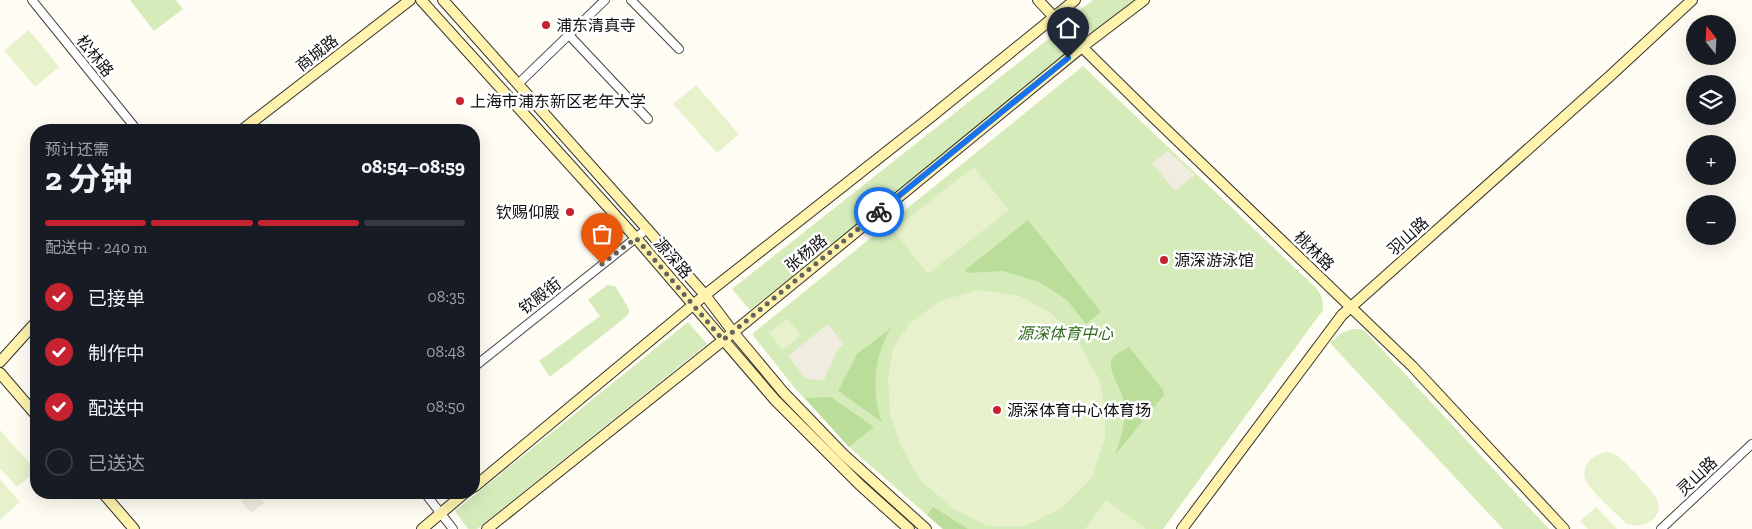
<!DOCTYPE html>
<html lang="zh">
<head>
<meta charset="utf-8">
<style>
	:root { --surface:#171b24; --page:#20242c; --text:#f1f3f6; --muted:#9ea1a6; --line:#363941; --accent:#c6222f }
	body { margin:0; font-family:"Zilla Slab","Noto Sans SC",serif; background:var(--page); color:var(--text); height:100vh; display:flex; flex-direction:column; font-size:19px; white-space:nowrap }
	* { box-sizing:border-box; margin:0 }
	p { font-size:16px; color:var(--muted) }
	.icon { flex:none; width:28px; height:28px; fill:none; stroke:currentColor; stroke-width:2; stroke-linecap:round; stroke-linejoin:round }
	.map { position:relative; flex:1; overflow:hidden }
	.drawer { position:absolute; left:30px; top:124px; width:450px; height:375px; display:flex; flex-direction:column; background:var(--surface); border-radius:20px; box-shadow:0 5px 20px #0002 }
	.drawer>* { flex:none }
	.needle { width:32px; rotate:342deg }
	.tools { position:absolute; left:1686px; top:15px; display:grid; gap:10px }
	.tools a { display:grid; place-items:center; width:50px; height:50px; border-radius:50%; background:var(--surface); box-shadow:0 5px 20px #0002; font-size:25px }
	.pin { position:absolute; display:grid; place-items:center; width:42px; height:42px; color:#fff; margin:-51px -21px; border-radius:50% 50% 50% 0; rotate:-45deg; box-shadow:0 0 5px #0007 }
	.pin .icon { rotate:45deg }
	.courier { position:absolute; display:grid; place-items:center; width:50px; height:50px; margin:-25px; border:4px solid #1a73e8; border-radius:50%; background:#fff; color:#222; box-shadow:0 1px 6px #0007 }
	.head em { font-style:normal; font-weight:700 }
	.head div { display:flex; flex-direction:column-reverse }
	.head { display:flex; align-items:center; justify-content:space-between; height:85px; padding:0 15px }
	h1 { font-size:32px; font-weight:700; line-height:38px }
	.bar { display:grid; grid-template-columns:repeat(4,1fr); gap:8px 5px; align-content:center; height:60px; padding:0 15px }
	.bar i { height:6px; border-radius:4px; background:var(--line) }
	.bar .current { background:var(--accent) }
	.bar p { grid-column:span 4 }
	ol { padding:0 15px; list-style:none }
	li { display:flex; align-items:center; gap:15px; height:55px }
	li p { margin-inline-start:auto }
	li .icon { padding:5px; border-radius:50%; background:var(--accent); color:#fff; stroke-width:4 }
	li:last-child { color:var(--muted) }
	li i { width:28px; height:28px; border:2px solid var(--line); border-radius:50% }
	.map>svg:first-child { display:block }
	.green { fill:#d5ecba }
	.forest { fill:#badd99 }
	.pitch { fill:#e7f2cd }
	.plaza { fill:#f1ece0 }
	.lines { fill:none; stroke-linecap:round; stroke-linejoin:round }
	.street-casing { stroke:#434343; stroke-width:10 }
	.secondary-casing { stroke:#323232; stroke-width:12 }
	.street { stroke:#fff; stroke-width:8 }
	.secondary { stroke:#fff3ae; stroke-width:10 }
	.done { stroke:#64635f; stroke-width:5; stroke-dasharray:0 9 }
	.route { stroke:#1a73e8; stroke-width:6 }
	.poi-dot { fill:#c6222f; stroke:#fff; stroke-width:2 }
	.labels { text-anchor:middle; dominant-baseline:central; stroke-width:5; stroke-linejoin:round; paint-order:stroke }
	.poi-label { font-size:16px; fill:#101010; stroke:#fff; text-anchor:start }
	.street-label { font-size:16px; fill:#101010; stroke:#fff }
	.park-label { font-size:16px; font-style:italic; fill:#306b1d; stroke:#fff }
</style>
</head>
<body>
<div class="map">
<svg width="1752" height="529" viewBox="0 0 1752 529">
	<rect width="100%" height="100%" fill="#fffcf3"/>
	<g class="green">
		<polygon points="130,0 176,0 183,9 154,31"/>
		<polygon points="1093,0 1137,0 1093,34 1076,13"/>
		<polygon points="1051,37 1069,58 750,310 732,289"/>
		<path d="M1083,66L1316,288C1322,295 1323,301 1323,310L1163,529H943L849,447L793,386L752,334Z"/>
		<polygon points="607,285 615,286 629,309 629,312 627,316 550,377 539,361 600,316 588,300"/>
		<polygon points="688,322 707,344 477,529 468,529 455,511"/>
		<path d="M1360,329L1365,331L1549,529H1503L1330,343C1339,334 1346,328 1360,329Z"/>
	</g>
	<g class="forest">
		<polygon points="1028,220 1101,312 1086,324 1067,300 1039,282 1003,271 967,273 965,270"/>
		<path d="M891,328C874,355 871,393 882,422L838,391L857,354Z"/>
		<path d="M1129,347L1163,390L1164,395L1115,455C1121,438 1127,420 1124,402C1122,391 1108,370 1111,361C1113,354 1123,351 1129,347Z"/>
		<polygon points="831,397 874,427 849,447 805,398"/>
		<polygon points="933,507 968,529 943,529 927,515"/>
	</g>
	<g class="pitch">
		<polygon points="29,30 59,67 35,87 4,50"/>
		<polygon points="696,85 739,134 717,153 673,104"/>
		<polygon points="974,167 1009,210 928,274 893,230"/>
		<polygon points="978,290 1019,296 1051,313 1079,343 1099,380 1105,407 1105,436 1093,476 1062,508 1025,526 987,526 954,509 920,480 901,446 890,414 888,378 893,348 910,323 940,301"/>
		<polygon points="787,319 801,335 783,350 769,333"/>
		<polygon points="0,430 36,471 17,487 0,468"/>
		<path d="M1605,452C1609,452 1613,453 1616,455C1624,460 1656,494 1658,502C1662,521 1642,529 1627,524C1618,516 1591,491 1586,481C1580,466 1592,455 1605,452Z"/>
		<polygon points="0,479 20,502 0,520"/>
		<polygon points="1106,500 1146,529 1085,529"/>
		<polygon points="1596,507 1617,529 1588,529 1580,521"/>
	</g>
	<g class="plaza">
		<polygon points="1168,151 1195,175 1175,191 1152,163"/>
		<polygon points="828,324 844,344 837,350 824,380 806,379 788,356"/>
		<polygon points="235,493 256,493 264,503 251,513"/>
	</g>
	<g class="lines">
		<defs>
			<g id="street">
				<polyline points="32,0 137,130"/>
				<polyline points="631,0 679,49"/>
				<polyline points="569,35 648,119"/>
				<polyline points="518,84 605,0"/>
				<polyline points="474,367 647,229"/>
				<polyline points="424,492 453,529"/>
				<polyline points="1661,529 1752,444"/>
			</g>
			<g id="secondary">
				<polyline points="421,0 636,238 775,400 860,485 909,529"/>
				<polyline points="443,0 647,229 705,295 733,332 784,393 843,454 926,529"/>
				<polyline points="1038,0 1082,47 1151,115 1412,366 1564,529"/>
				<polyline points="242,130 410,0"/>
				<polyline points="0,362 36,322"/>
				<polyline points="0,373 36,415"/>
				<polyline points="474,487 705,295 932,116 1075,0"/>
				<polyline points="102,492 134,529"/>
				<polyline points="422,529 466,492"/>
				<polyline points="487,529 741,326 1082,47 1144,0"/>
				<polyline points="1182,529 1342,315 1610,76 1692,0"/>
			</g>
		</defs>
		<use href="#street" class="street-casing"/>
		<use href="#secondary" class="secondary-casing"/>
		<use href="#street" class="street"/>
		<use href="#secondary" class="secondary"/>
	</g>
	<g class="lines">
		<polyline class="done" points="602,264 636,238 723,340 879,212"/>
		<polyline class="route" points="879,212 1068,58"/>
	</g>
	<g class="poi-dot">
		<circle cx="546" cy="25" r="5"/>
		<circle cx="460" cy="101" r="5"/>
		<circle cx="570" cy="212" r="5"/>
		<circle cx="1164" cy="260" r="5"/>
		<circle cx="997" cy="410" r="5"/>
	</g>
	<g class="labels">
		<g class="poi-label">
			<text x="556" y="25">浦东清真寺</text>
			<text x="470" y="101">上海市浦东新区老年大学</text>
			<text x="560" y="212" text-anchor="end">钦赐仰殿</text>
			<text x="1174" y="260">源深游泳馆</text>
			<text x="1007" y="410">源深体育中心体育场</text>
		</g>
		<g class="street-label">
			<text transform="translate(317 53) rotate(-38)">商城路</text>
			<text transform="translate(95 56) rotate(51)">松林路</text>
			<text transform="translate(1408 236) rotate(-42)">羽山路</text>
			<text transform="translate(1314 251) rotate(44)">桃林路</text>
			<text transform="translate(806 253) rotate(-39)">张杨路</text>
			<text transform="translate(673 258) rotate(49)">源深路</text>
			<text transform="translate(540 296) rotate(-38)">钦殿街</text>
			<text transform="translate(1697 476) rotate(-43)">灵山路</text>
		</g>
		<g class="park-label">
			<text x="1065" y="333">源深体育中心</text>
		</g>
	</g>
</svg>
<div class="tools">
<a><svg class="needle" viewBox="-14 -14 28 28"><path d="M0-13l5 13h-10z" fill="#e53935"/><path d="M0 13l5-13h-10z" fill="#9ea1a6"/></svg></a>
<a><svg class="icon" aria-label="layers" viewBox="0 0 24 24"><path d="M12 4l9 5-9 5-9-5zM3 14l9 5 9-5"/></svg></a>
<a>+</a>
<a>−</a>
</div>
<div class="pin" style="left:602px;top:264px;background:#ea580c"><svg class="icon" aria-label="bag" viewBox="0 0 24 24"><path d="M5 8h14l-1 12H6zM9 8a3 3 0 0 1 6 0"/></svg></div>
<div class="pin" style="left:1068px;top:58px;background:#1f2937"><svg class="icon" aria-label="home" viewBox="0 0 24 24"><path d="M3 11l9-7 9 7M6 9v11h12V9"/></svg></div>
<div class="courier" style="left:879px;top:212px"><svg class="icon" aria-label="bike" viewBox="0 0 24 24"><circle cx="6" cy="16" r="4"/><circle cx="18" cy="16" r="4"/><path d="M6 16l4-8h5l3 8M10 8l3 8H6M13 5h3"/></svg></div>
<section class="drawer">
<div class="head"><div><h1>2 分钟</h1><p>预计还需</p></div><em>08:54–08:59</em></div>
<div class="bar"><i class="current"></i><i class="current"></i><i class="current"></i><i></i><p>配送中 · 240 m</p></div>
<ol>
<li><svg class="icon" aria-label="check" viewBox="0 0 24 24"><path d="M5 12l5 5 9-10"/></svg>已接单<p>08:35</p></li>
<li><svg class="icon" aria-label="check" viewBox="0 0 24 24"><path d="M5 12l5 5 9-10"/></svg>制作中<p>08:48</p></li>
<li><svg class="icon" aria-label="check" viewBox="0 0 24 24"><path d="M5 12l5 5 9-10"/></svg>配送中<p>08:50</p></li>
<li><i></i>已送达</li>
</ol>
</section>
</div>
</body>
</html>
